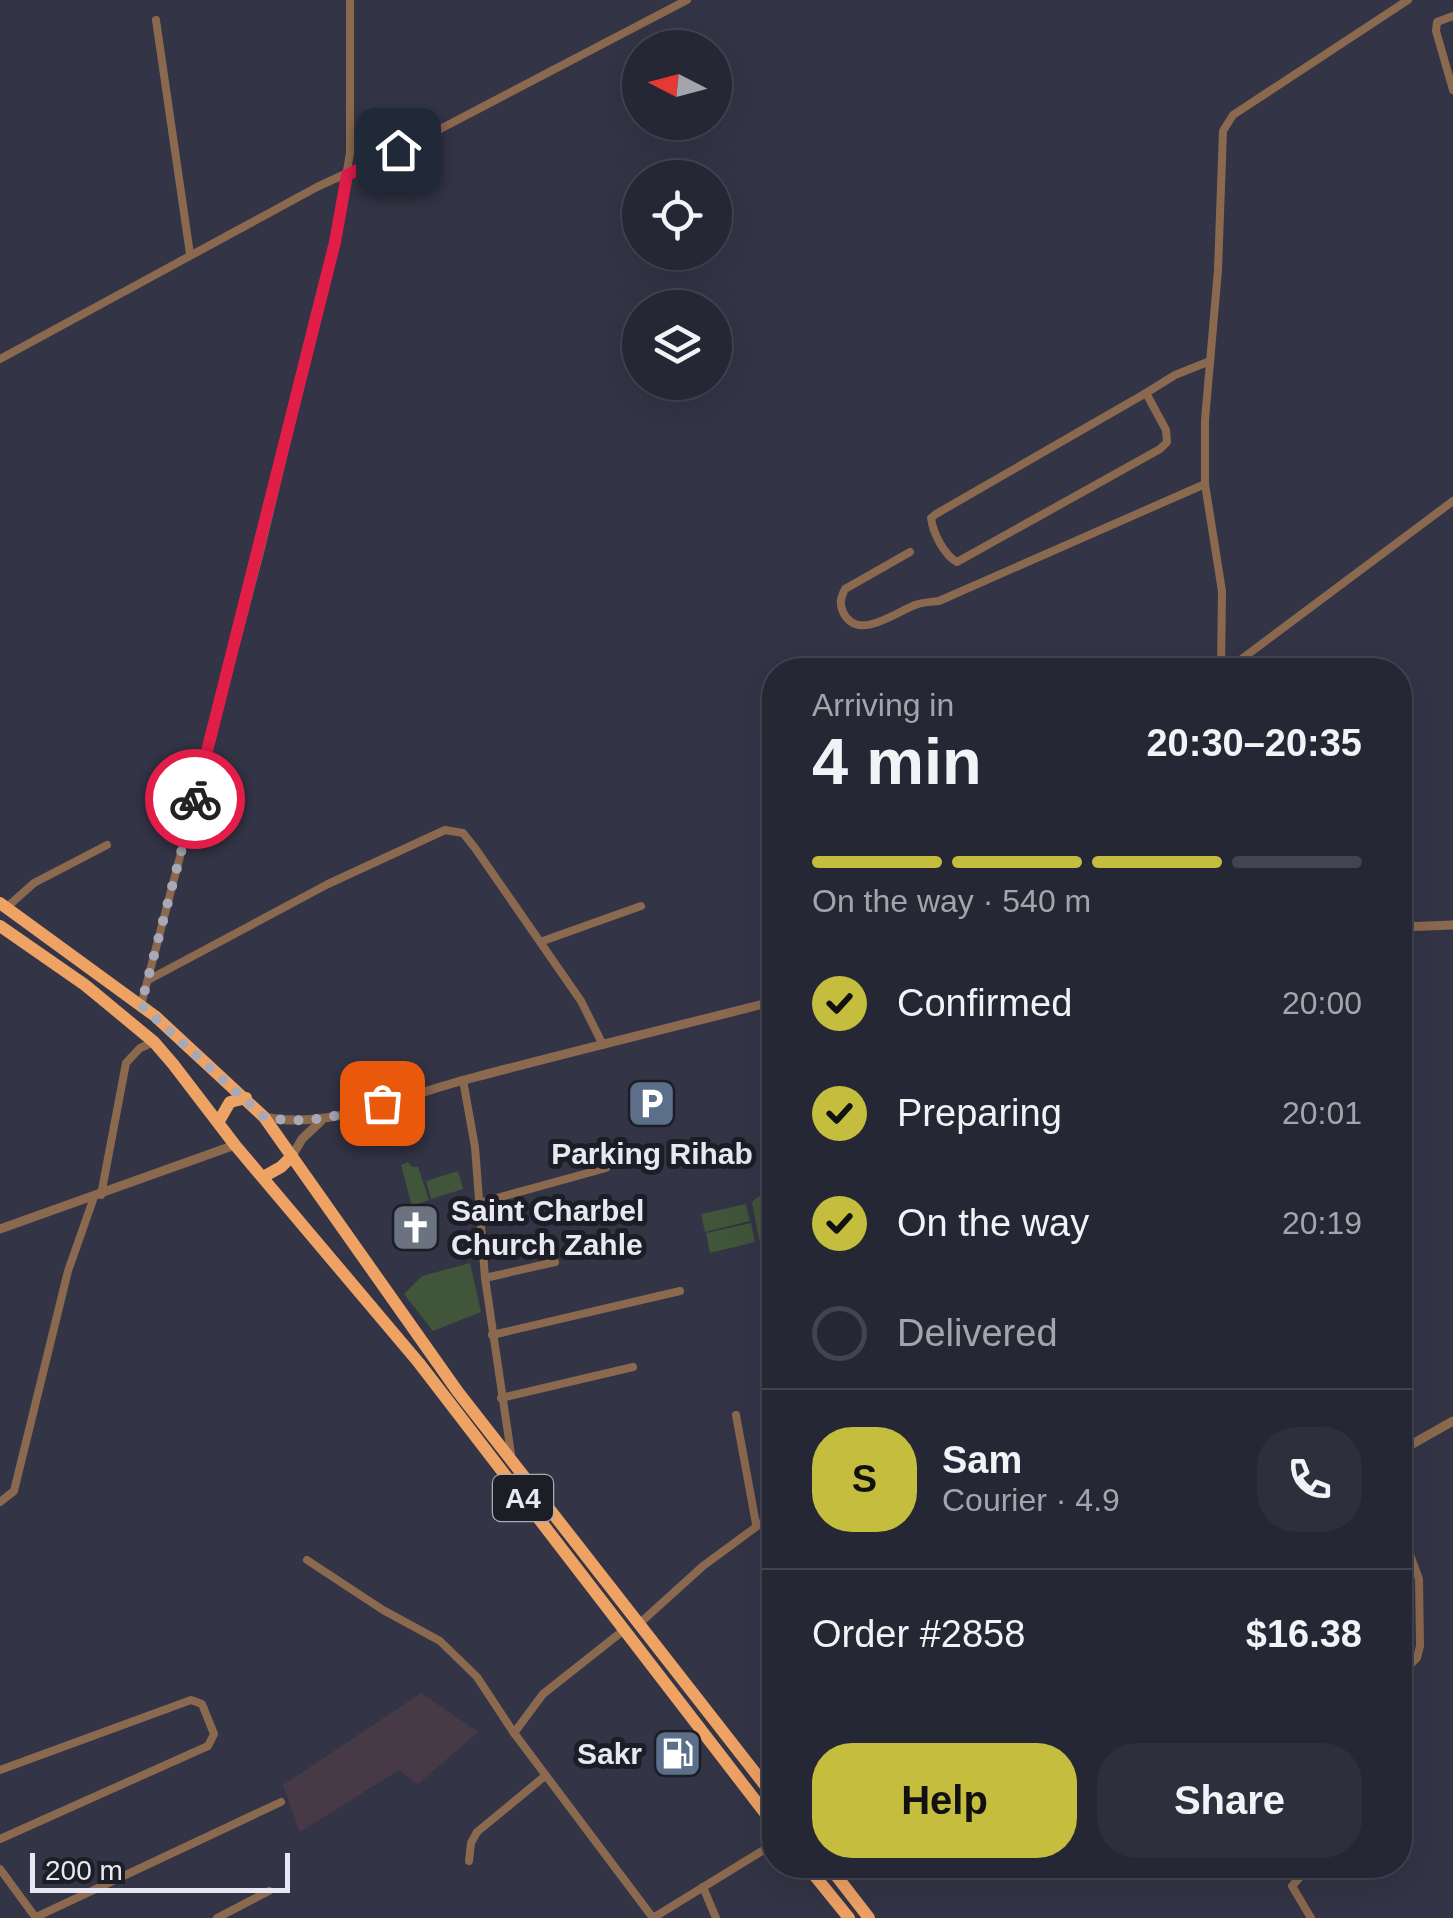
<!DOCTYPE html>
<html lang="en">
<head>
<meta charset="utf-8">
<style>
	:root { --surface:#262734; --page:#2e2f3c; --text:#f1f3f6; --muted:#a4a5ac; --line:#42444f; --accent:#c4bd3e }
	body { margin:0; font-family:Helvetica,sans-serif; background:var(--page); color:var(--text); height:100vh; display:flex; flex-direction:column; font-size:38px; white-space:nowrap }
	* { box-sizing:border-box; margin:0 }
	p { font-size:32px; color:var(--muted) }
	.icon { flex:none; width:55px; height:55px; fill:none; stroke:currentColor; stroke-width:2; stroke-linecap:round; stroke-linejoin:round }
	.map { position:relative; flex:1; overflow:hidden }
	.side { position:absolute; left:762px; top:658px; width:650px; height:1220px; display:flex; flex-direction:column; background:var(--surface); border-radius:40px; box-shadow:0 10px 40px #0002,0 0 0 2px var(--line) }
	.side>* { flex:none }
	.needle { width:65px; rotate:276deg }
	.tools { position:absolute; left:622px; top:30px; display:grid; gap:20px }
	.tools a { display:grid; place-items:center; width:110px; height:110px; border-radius:50%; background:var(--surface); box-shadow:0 10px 40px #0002,0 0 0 2px var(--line); font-size:50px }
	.scale { position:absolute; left:30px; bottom:25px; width:260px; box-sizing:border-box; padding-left:10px; border:5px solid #e7e8f3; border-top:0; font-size:28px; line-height:35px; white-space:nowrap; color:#e7e8f3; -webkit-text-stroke:8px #1c1d25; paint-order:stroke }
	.pin { position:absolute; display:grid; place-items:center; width:85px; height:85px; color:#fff; margin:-42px; border-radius:20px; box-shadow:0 5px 15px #0006 }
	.courier { position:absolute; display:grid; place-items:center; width:100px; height:100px; margin:-50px; border:8px solid #e11d48; border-radius:50%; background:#fff; color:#222; box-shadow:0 2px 12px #0007 }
	.summary em { font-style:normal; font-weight:700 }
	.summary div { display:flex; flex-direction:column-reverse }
	.summary { display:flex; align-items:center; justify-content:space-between; height:170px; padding:0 50px }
	h1 { font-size:65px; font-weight:700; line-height:75px }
	.bar { display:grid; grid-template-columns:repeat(4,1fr); gap:15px 10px; align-content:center; height:120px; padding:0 50px }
	.bar i { height:12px; border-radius:8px; background:var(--line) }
	.bar .current { background:var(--accent) }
	.bar p { grid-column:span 4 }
	.line { display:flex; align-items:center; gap:25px; padding:0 50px; border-top:2px solid var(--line) }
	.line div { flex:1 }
	.round { display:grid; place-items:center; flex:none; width:105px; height:105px; border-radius:40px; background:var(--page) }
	ol { padding:0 50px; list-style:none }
	li { display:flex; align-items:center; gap:30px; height:110px }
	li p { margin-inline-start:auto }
	li .icon { padding:10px; border-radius:50%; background:var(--accent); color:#111; stroke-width:4 }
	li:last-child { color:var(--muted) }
	li i { width:55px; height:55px; border:5px solid var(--line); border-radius:50% }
	.cta { display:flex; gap:20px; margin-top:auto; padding:20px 50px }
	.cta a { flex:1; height:115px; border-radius:40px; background:var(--accent); color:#111; font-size:40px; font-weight:700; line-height:115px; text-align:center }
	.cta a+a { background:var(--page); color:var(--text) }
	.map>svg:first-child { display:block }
	.industrial { fill:#473946 }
	.green { fill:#41553a }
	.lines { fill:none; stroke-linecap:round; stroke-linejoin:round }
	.minor { stroke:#8b694f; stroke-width:8 }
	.tertiary { stroke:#8b694f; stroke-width:9 }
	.trunk { stroke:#eea264; stroke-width:12 }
	.done { stroke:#a8a9b6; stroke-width:10; stroke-dasharray:0 18 }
	.route { stroke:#e11d48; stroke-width:12 }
	.labels { text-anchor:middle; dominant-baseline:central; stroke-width:10; stroke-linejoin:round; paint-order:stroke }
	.shield { fill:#1c1d25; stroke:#aaabb5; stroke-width:2.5 }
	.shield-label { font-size:28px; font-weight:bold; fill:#e7e8f3 }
	.poi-label { font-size:30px; font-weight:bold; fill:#e7e8f3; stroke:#1c1d25 }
</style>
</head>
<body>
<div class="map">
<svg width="1453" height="1918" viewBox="0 0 1453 1918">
	<rect width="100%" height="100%" fill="#333446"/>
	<polygon class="industrial" points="421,1693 478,1732 418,1784 399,1770 300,1832 283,1785"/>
	<g class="green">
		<polygon points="408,1162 412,1167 418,1167 429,1200 412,1206 401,1165"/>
		<polygon points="458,1171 463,1189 431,1199 426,1181"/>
		<polygon points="759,1196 775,1208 775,1237 764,1244 759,1239 752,1202"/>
		<polygon points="746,1204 750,1221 705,1232 701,1214"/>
		<polygon points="751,1223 755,1242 710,1253 706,1233"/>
		<polygon points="470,1263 481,1312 433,1331 404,1294 422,1276"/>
	</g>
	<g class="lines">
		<g class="minor">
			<polyline points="1453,16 1437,22 1436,31 1453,90"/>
			<polyline points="156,20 190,254"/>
			<polyline points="0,359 317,187 423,138 687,0"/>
			<path d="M1146,393L1166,430L1167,442L1160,449L957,562C944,555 933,533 931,518L936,514Z"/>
			<polyline points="1146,393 1175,375 1210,361"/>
			<path d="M910,552L845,589C841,597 839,603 843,612C857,642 894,613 915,605C923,602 931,602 939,601L1205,484"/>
			<polyline points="1221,670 1222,591 1205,484 1205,420 1218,270 1223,131 1233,115 1408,0"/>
			<polyline points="1227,670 1453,501"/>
			<polyline points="6,908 34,883 107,845"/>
			<polyline points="540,942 641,906"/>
			<polyline points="150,979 328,884 445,830 463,833 475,848 581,1001 603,1045"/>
			<polyline points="141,1005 260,552 335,242 350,153 350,0"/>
			<polyline points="463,1080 475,1147 485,1278 511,1454"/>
			<polyline points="101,1195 126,1063 140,1048 154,1042"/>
			<polyline points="479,1203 606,1168"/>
			<polyline points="485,1278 555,1262"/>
			<polyline points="492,1335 680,1291"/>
			<polyline points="501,1398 633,1367"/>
			<polyline points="736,1415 756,1524"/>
			<polyline points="0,1502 14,1491 68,1271 94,1197"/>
			<polyline points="1400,1527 1419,1579 1420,1646 1417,1658 1400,1675"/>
			<polyline points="307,1560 383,1610 440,1641 477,1677 514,1733"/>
			<polyline points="640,1623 703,1566 775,1513"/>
			<polyline points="624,1630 543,1694 514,1733 653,1918 775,1843"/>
			<polyline points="0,1770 191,1700 202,1704 214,1734 208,1746 0,1839"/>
			<polyline points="469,1861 471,1843 477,1832 545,1776"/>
			<polyline points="0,1869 36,1918"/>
			<polyline points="703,1887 716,1918"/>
			<polyline points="36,1917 281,1802"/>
			<polyline points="217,1918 269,1891"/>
			<polyline points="1311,1918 1292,1886 1311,1865"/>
		</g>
		<g class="tertiary">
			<polyline points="1400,927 1453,925"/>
			<path d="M264,1117C331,1131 407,1094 472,1078C573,1051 674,1027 775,1001"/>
			<polyline points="292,1156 302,1139 321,1121"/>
			<polyline points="0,1229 235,1145"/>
			<polyline points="1400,1451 1453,1421"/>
		</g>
		<g class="trunk">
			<polyline points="0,903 155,1016 264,1117 458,1392 775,1798"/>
			<polyline points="0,926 85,985 154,1042 173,1064 235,1145 419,1363 775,1826"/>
			<polyline points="219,1121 230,1102 246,1098"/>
			<polyline points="263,1177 281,1167 292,1156"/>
			<polyline points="806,1865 849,1918"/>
			<polyline points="828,1865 869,1918"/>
		</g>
	</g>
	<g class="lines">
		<path class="done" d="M195,799L141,1005L264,1117C307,1126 341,1115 382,1103"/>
		<polyline class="route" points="195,799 335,242 347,175 398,150"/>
	</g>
	<defs>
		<symbol id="parking-square" viewBox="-11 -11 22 22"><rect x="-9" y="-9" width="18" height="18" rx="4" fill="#5c6f8a" stroke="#1c1d25"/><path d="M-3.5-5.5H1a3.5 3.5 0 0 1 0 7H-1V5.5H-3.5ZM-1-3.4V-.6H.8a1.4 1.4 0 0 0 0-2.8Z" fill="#fff"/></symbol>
		<symbol id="church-square" viewBox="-11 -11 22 22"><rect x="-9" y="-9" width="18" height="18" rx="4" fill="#6b7280" stroke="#1c1d25"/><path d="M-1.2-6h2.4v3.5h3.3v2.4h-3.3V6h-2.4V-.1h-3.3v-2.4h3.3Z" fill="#fff"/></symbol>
		<symbol id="fuel-square" viewBox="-11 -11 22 22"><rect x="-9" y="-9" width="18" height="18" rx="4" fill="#5c6f8a" stroke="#1c1d25"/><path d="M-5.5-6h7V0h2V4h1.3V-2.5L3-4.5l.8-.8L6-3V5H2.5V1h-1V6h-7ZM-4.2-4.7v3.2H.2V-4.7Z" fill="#fff"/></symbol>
	</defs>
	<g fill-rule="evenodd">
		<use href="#parking-square" x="624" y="1076" width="55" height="55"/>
		<use href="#church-square" x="388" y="1200" width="55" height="55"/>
		<use href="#fuel-square" x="650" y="1726" width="55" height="55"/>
	</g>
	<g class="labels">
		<rect class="shield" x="493" y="1475" width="60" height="46" rx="8"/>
		<g class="shield-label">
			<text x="523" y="1498">A4</text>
		</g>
		<g class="poi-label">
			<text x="652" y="1153">Parking Rihab</text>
			<text x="451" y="1210" text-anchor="start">Saint Charbel<tspan x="451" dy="34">Church Zahle</tspan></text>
			<text x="642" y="1753" text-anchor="end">Sakr</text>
		</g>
	</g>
</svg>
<div class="tools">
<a><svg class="needle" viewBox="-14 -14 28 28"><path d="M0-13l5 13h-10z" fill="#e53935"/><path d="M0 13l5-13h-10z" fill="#a4a5ac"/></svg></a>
<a><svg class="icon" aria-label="locate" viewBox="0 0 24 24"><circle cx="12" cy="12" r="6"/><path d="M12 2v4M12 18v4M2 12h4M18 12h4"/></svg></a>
<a><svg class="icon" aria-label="layers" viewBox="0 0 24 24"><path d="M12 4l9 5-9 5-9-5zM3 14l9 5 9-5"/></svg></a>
</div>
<div class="scale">200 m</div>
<div class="pin" style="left:382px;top:1103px;background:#ea580c"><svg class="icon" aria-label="bag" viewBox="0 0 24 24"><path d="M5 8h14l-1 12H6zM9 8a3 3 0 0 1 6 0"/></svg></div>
<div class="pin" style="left:398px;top:150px;background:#1f2937"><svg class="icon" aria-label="home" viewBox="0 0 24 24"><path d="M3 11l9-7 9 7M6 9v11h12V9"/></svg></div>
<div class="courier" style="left:195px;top:799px"><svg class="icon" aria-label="bike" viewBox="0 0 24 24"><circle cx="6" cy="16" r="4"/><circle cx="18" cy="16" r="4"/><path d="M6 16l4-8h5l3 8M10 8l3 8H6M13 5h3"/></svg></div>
<section class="side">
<div class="summary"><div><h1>4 min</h1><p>Arriving in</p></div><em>20:30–20:35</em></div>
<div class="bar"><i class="current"></i><i class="current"></i><i class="current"></i><i></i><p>On the way · 540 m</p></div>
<ol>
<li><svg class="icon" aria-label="check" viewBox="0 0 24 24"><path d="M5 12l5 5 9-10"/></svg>Confirmed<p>20:00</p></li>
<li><svg class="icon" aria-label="check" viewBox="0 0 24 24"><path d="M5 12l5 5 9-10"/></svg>Preparing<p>20:01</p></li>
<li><svg class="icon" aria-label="check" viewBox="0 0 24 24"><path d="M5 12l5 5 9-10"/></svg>On the way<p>20:19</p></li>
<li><i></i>Delivered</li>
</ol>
<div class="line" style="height:180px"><b class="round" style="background:var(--accent);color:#111">S</b><div><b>Sam</b><p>Courier · 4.9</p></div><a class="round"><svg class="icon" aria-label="phone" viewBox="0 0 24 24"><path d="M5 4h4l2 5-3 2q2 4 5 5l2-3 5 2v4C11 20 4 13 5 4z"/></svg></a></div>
<div class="line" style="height:130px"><div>Order #2858</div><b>$16.38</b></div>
<div class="cta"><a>Help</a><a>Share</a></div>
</section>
</div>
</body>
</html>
